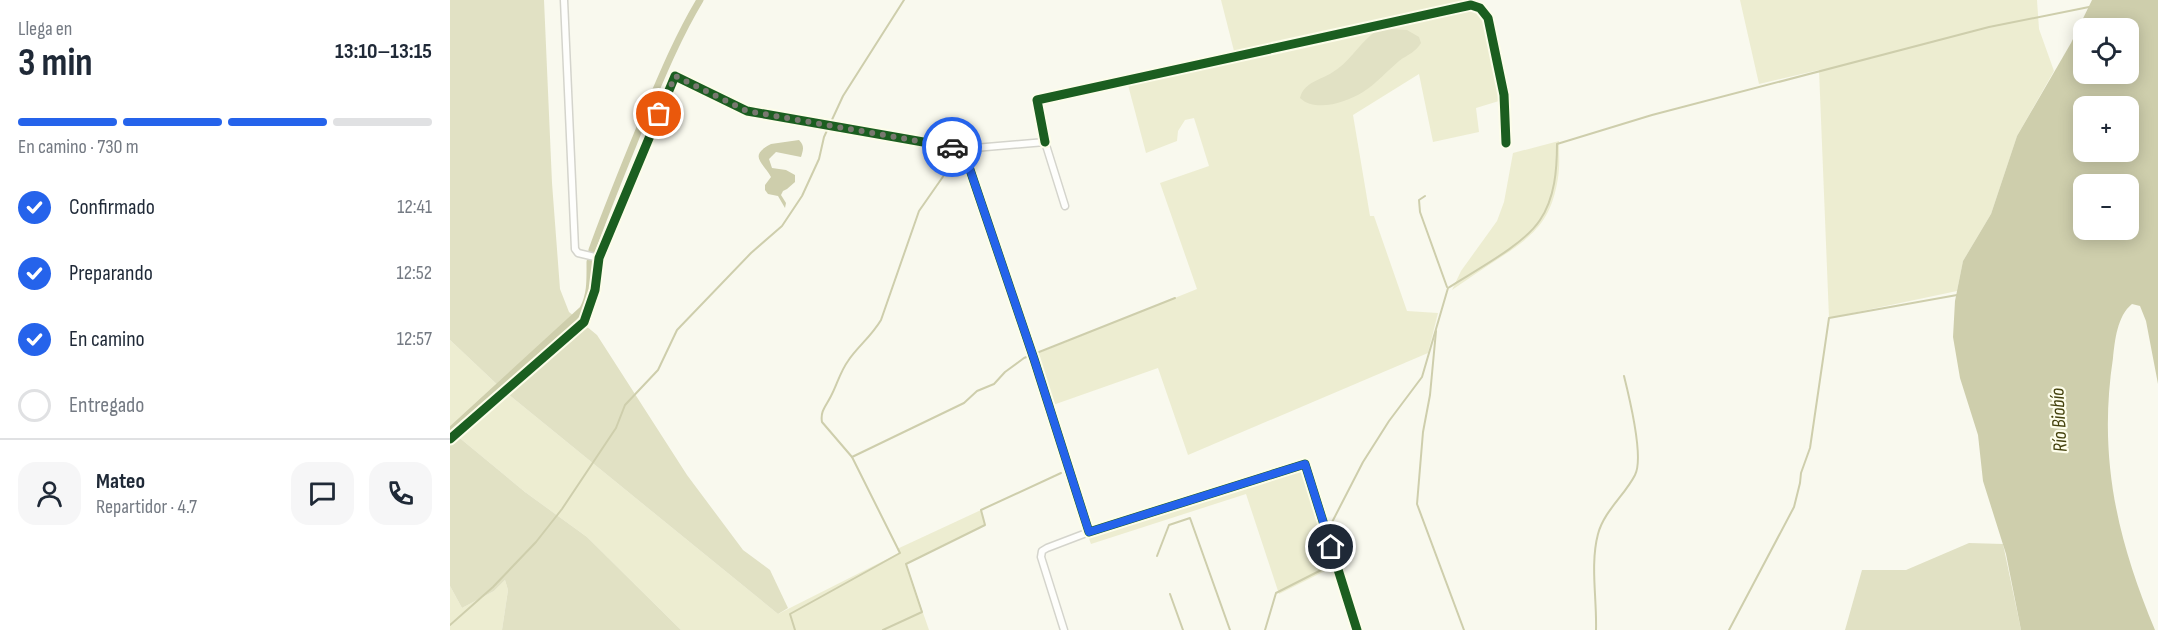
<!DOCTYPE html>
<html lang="es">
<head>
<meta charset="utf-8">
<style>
	:root { --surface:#fff; --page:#f6f6f7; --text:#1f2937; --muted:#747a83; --line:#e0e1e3; --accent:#2563eb }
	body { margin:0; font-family:"Sofia Sans Condensed",sans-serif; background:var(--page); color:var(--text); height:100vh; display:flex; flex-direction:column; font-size:22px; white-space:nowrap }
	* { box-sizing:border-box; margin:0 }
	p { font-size:20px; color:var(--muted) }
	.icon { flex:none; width:33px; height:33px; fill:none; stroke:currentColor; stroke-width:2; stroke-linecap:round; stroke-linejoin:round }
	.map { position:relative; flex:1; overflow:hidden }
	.details { display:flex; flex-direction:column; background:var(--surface); width:450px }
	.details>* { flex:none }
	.buttons { position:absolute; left:1623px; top:18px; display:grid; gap:12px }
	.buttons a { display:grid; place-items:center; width:66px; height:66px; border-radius:12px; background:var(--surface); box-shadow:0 3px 15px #0003; font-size:30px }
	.pin { position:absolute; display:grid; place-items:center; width:51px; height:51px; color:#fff; margin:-26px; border:3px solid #fff; border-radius:50%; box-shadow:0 2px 6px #0007 }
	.courier { position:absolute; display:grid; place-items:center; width:60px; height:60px; margin:-30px; border:4px solid #2563eb; border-radius:50%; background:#fff; color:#222; box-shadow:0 2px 8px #0007 }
	.overview em { font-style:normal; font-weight:700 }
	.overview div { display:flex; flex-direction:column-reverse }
	.overview { display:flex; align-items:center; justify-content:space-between; height:102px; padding:0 18px }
	h1 { font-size:39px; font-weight:700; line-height:45px }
	.bar { display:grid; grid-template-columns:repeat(4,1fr); gap:9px 6px; align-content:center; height:72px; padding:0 18px }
	.bar i { height:8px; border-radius:4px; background:var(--line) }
	.bar .selected { background:var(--accent) }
	.bar p { grid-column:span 4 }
	.line { display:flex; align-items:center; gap:15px; padding:0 18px; border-top:2px solid var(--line) }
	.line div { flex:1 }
	.round { display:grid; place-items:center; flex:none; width:63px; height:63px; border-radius:18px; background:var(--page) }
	ol { padding:0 18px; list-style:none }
	li { display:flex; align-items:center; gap:18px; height:66px }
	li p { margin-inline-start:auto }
	li .icon { padding:6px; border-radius:50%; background:var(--accent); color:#fff; stroke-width:4 }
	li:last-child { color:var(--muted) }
	li i { width:33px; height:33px; border:3px solid var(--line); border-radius:50% }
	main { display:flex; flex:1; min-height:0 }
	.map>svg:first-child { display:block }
	.green { fill:#ededd1 }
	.forest { fill:#e1e1c4 }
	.water { fill:#ceceac; fill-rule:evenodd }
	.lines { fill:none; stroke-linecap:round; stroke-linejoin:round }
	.stream { stroke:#ceceac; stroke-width:2 }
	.canal { stroke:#ceceac; stroke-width:7 }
	.street-casing { stroke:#d4d4cc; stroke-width:9 }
	.street { stroke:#fefefc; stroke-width:6 }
	.cycleway-casing { stroke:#fdfdea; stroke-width:13 }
	.cycleway { stroke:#1b5e20; stroke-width:9 }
	.done { stroke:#78786f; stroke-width:6; stroke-dasharray:0 10.8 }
	.route { stroke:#2563eb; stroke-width:8 }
	.labels { text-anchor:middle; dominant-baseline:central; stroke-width:4.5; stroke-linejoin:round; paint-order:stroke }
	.water-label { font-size:20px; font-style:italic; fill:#43410c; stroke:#fdfdea }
</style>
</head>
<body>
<main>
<section class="details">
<div class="overview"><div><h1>3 min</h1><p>Llega en</p></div><em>13:10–13:15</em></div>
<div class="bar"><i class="selected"></i><i class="selected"></i><i class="selected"></i><i></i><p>En camino · 730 m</p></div>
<ol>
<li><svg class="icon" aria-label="check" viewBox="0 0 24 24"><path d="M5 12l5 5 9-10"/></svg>Confirmado<p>12:41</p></li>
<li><svg class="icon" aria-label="check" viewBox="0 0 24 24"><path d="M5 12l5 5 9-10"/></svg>Preparando<p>12:52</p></li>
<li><svg class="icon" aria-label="check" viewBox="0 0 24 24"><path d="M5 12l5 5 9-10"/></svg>En camino<p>12:57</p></li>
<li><i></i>Entregado</li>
</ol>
<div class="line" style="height:108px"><a class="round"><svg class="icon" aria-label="person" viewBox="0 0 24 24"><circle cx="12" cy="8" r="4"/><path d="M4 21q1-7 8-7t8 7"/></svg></a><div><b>Mateo</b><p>Repartidor · 4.7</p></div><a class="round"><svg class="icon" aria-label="chat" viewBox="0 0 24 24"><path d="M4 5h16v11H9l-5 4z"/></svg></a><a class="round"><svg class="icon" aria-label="phone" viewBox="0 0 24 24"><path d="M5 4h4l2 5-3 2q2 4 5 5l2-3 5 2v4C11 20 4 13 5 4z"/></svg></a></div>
</section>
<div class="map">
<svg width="1708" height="630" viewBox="0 0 1708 630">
	<rect width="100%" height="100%" fill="#f9f9ee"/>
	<g class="green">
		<polygon points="771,0 1021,0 913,25 784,51"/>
		<polygon points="1290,0 1587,0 1589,29 1604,71 1567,136 1541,214 1513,261 1507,291 1379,318 1369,70 1309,84"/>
		<polygon points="1020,8 1031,13 1037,24 1049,101 1026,108 1029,132 983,142 969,74 903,115 920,216 924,216 957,311 988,313 978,353 738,455 708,368 603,405 586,354 747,289 710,183 759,166 744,118 735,120 728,131 727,141 696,153 678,85"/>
		<path d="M1109,141C1109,153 1110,166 1108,178C1101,222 1083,236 1048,259C1032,269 1017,280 1002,290L1011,271L1047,221L1054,202L1063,153Z"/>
		<polygon points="0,340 53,390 328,614 449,553 447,549 531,510 535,525 456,564 479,630 231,630 137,537 75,492 0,430"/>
		<polygon points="854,469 883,567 829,594 796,494 641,544 638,536"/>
		<polygon points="55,580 58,590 52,630 0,630 0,586 12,608 44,591"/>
	</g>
	<g class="forest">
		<polygon points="0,0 94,0 102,183 110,289 119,312 147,335 237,475 293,550 320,570 338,608 328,614 53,390 0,340"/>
		<path d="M937,29L957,30L969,37L971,43C966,52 957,55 949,61C937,71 926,84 913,92C897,102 866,113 850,98C854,82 871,80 883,72C897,64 908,46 921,35L926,31Z"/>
		<polygon points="0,430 75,492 137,537 231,630 52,630 58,590 55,580 44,591 12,608 0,586"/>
		<polygon points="1519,543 1553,544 1571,630 1395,630 1412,570 1456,570"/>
	</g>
	<g class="water">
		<path d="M1642,0H1708V384L1696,321L1690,306L1682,304C1667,316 1665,341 1663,358C1648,457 1667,539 1705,630H1571L1556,554L1533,481L1528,435L1510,378L1503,337L1505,301L1513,261L1541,214L1567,136L1621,43ZM1634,28H1678V74H1634ZM1634,106H1678V152H1634ZM1634,184H1678V230H1634Z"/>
		<path d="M349,140C355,146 353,150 351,157L326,152L319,159L322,168L336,170L345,175V182L337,189L333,191L331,195L336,203L335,208L328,196L318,194L315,190V185L321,177C314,163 297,156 321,144Z"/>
	</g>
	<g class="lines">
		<g class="stream">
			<polyline points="975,196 969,200 970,212 997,287"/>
			<polyline points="986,331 980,395 973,432 967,504 1014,630"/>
			<path d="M402,457L372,422C370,411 376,406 381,396C387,385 390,372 398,361C407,347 421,337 431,320L469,211L506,158"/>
			<path d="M878,530L913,462L939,421L972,377L998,288C1024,271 1074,245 1090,220C1105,198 1107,169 1107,144L1202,115L1539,27L1639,7"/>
			<polyline points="707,556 719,525 740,518 780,630"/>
			<polyline points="720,594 733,630"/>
			<polyline points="0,625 43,587 86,542 112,509 166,428 175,405 208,370 227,330 301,253 332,226 352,196 369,159 374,137 393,96 454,0"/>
			<polyline points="345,630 340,614 450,553 402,457 514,403 527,391 544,384 555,372 574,358 725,298"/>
			<polyline points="433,630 472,612 456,564 535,525 531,510 611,473"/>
			<polyline points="815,630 826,593 881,565"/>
			<path d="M1146,630C1147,599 1140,564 1148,534C1154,511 1175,495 1185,475C1194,458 1179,396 1174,376"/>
			<polyline points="1279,630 1344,507 1350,483 1351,473 1360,448 1379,318 1507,295"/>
		</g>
		<g class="canal">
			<path d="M142,250C157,208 174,167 191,125C209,83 226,40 250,0"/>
			<path d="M0,431L133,309C141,294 140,279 140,262"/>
		</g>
		<defs>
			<g id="street">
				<polyline points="114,0 125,249 128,253 149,258"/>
				<polyline points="595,142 587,100 1021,5 1030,8 1038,18 1054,95 1056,143"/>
				<polyline points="513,149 595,142 615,206"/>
				<polyline points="0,439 134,322 145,290 149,258 225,76 297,111 513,149 584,359 639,532 855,464 907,630"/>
				<polyline points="614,630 591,557 592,551 597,548 639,532"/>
			</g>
		</defs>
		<use href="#street" class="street-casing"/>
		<use href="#street" class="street"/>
		<defs>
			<g id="cycleway">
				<polyline points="595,142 587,100 1021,5 1030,8 1038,18 1054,95 1056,143"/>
				<polyline points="0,439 134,322 145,290 149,258 225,76 297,111 513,149 584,359 639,532 855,464 907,630"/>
			</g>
		</defs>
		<use href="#cycleway" class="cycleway-casing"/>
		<use href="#cycleway" class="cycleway"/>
	</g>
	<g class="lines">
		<polyline class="done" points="209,114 225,76 297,111 502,147"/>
		<polyline class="route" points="502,147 513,149 584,359 639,532 855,464 881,547"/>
	</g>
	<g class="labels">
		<g class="water-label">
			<text transform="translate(1609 420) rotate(-93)">Río Biobío</text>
		</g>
	</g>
</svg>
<div class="buttons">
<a><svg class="icon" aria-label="locate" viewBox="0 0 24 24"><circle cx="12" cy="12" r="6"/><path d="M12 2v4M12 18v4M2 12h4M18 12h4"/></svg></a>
<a>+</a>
<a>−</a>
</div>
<div class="pin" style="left:209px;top:114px;background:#ea580c"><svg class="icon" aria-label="bag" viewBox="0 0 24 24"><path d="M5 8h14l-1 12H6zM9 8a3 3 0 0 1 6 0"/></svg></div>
<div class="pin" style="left:881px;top:547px;background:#1f2937"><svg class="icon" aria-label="home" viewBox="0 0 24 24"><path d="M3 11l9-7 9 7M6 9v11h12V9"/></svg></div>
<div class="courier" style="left:502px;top:147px"><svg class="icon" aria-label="car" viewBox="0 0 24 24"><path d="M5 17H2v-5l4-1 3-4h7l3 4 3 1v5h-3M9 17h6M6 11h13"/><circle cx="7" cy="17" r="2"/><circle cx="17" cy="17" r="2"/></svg></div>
</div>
</main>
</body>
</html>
